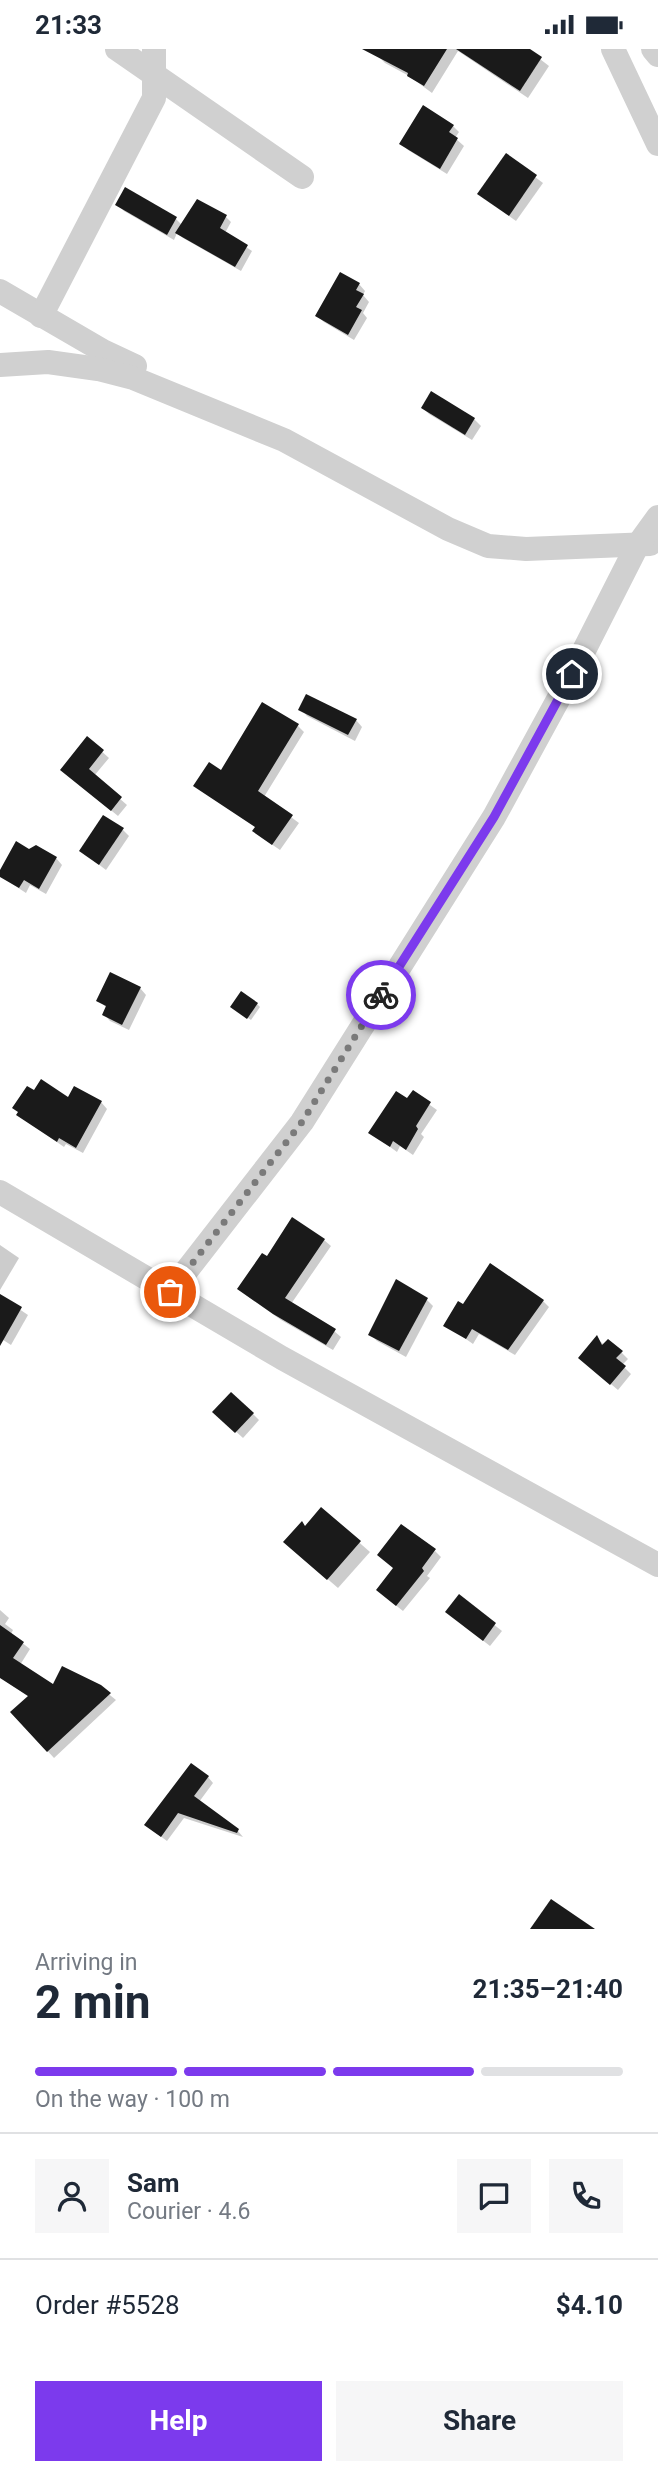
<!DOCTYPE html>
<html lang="en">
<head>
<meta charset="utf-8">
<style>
	:root { --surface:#fff; --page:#f6f6f7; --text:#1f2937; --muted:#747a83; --line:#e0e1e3; --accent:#7c3aed }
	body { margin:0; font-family:Roboto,sans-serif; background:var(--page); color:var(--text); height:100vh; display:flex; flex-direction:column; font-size:26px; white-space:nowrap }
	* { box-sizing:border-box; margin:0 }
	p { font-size:23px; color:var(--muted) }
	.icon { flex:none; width:38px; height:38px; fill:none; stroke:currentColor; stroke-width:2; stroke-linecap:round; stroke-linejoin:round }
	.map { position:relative; height:1880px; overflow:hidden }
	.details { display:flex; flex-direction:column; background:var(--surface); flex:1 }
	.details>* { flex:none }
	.pin { position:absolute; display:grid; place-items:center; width:60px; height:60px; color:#fff; margin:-30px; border:4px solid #fff; border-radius:50%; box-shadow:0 2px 7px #0007 }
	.courier { position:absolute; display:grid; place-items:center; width:70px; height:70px; margin:-35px; border:5px solid #7c3aed; border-radius:50%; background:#fff; color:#222; box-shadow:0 2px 9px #0007 }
	.summary em { font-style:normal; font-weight:700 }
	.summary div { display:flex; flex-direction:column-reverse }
	.summary { display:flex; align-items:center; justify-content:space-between; height:119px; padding:0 35px }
	h1 { font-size:46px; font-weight:700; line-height:52px }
	.bar { display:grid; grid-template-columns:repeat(4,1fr); gap:10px 7px; align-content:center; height:84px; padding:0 35px }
	.bar i { height:9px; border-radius:5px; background:var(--line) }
	.bar .active { background:var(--accent) }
	.bar p { grid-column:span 4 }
	.line { display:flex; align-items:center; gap:18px; padding:0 35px; border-top:2px solid var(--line) }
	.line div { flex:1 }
	.round { display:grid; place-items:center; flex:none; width:74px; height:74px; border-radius:0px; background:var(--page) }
	.action { display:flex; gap:14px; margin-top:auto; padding:14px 35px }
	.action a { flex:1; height:80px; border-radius:0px; background:var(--accent); color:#fff; font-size:28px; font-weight:700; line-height:80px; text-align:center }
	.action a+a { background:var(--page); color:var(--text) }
	.status { display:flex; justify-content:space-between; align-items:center; height:49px; padding:0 35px; background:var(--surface); direction:ltr }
	.status svg { height:19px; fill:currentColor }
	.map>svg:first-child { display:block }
	.shadow { fill:#0003 }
	.building { fill:#1a1a1a }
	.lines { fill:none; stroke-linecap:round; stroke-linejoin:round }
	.minor { stroke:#d0d0d0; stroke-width:24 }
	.done { stroke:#7a7a7a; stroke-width:7; stroke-dasharray:0 12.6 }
	.route { stroke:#7c3aed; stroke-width:9 }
</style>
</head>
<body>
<div class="status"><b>21:33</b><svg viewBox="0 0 49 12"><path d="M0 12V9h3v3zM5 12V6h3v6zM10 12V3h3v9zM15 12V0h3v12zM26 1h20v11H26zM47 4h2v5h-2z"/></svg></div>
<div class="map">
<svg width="658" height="1880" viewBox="0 0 658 1880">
	<rect width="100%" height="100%" fill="#fff"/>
	<g class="shadow">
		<polygon points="381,0 527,0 549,17 528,49 458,2 432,44 409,27 385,14 377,6"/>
		<polygon points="453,77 459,83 455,89 464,97 447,125 408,101 402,95"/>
		<polygon points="506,106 543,134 516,172 479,145"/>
		<polygon points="118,156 176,170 182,176 226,168 231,173 225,184 252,202 241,222 183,189 177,184 174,191 124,162"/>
		<polygon points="359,235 365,242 363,246 369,253 363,264 367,269 354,291 324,273 317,267"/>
		<polygon points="423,359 474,370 481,377 472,391 429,365"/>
		<polygon points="301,660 356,671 362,678 355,692 307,667"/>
		<polygon points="298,677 304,683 264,748 299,774 280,801 261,788 255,782 257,779 195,737"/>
		<polygon points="88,690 109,709 94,727 127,756 118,767 69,727"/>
		<polygon points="123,781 129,787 106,821 81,802"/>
		<polygon points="29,802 56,809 62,816 46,845 30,836 26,844 0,827 0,825"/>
		<polygon points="140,939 146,946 129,981 110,972 104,965 107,959 98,951"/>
		<polygon points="257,955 260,958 251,971 235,960"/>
		<polygon points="35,1044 69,1051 101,1053 107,1060 83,1104 66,1095 64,1098 18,1066"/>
		<polygon points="413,1044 437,1061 421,1085 424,1088 413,1106 400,1097 397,1103 371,1084 408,1052"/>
		<polygon points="324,1191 331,1197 291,1255 334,1282 341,1288 333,1301 281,1271 246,1246 267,1209"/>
		<polygon points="0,1196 19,1209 0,1241"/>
		<polygon points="0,1247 28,1266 11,1296 0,1289"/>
		<polygon points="427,1251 433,1257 406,1308 377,1292 370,1285"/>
		<polygon points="543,1252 549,1258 515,1306 479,1285 473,1295 446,1276 463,1258"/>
		<polygon points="597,1289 604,1296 621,1303 628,1310 622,1316 631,1325 618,1341 587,1315"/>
		<polygon points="253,1365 259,1371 243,1389 221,1369"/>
		<polygon points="321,1460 370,1503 338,1539 295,1502 306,1478"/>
		<polygon points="435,1502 441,1508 427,1527 430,1529 403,1562 384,1547"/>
		<polygon points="459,1548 502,1582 490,1597 454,1569"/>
		<polygon points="0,1561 9,1569 5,1575 13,1581 11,1585 30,1600 20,1616 54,1638 100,1638 116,1651 54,1709 12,1663 29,1648 0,1628"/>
		<polygon points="208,1728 213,1734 199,1753 238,1782 243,1788 184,1769 167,1792 152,1781"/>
	</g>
	<g class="building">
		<polygon points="362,0 447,0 424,37 407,27 408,24"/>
		<polygon points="456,0 530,0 542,8 520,42"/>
		<polygon points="423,56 454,76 449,83 458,89 440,120 399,95"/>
		<polygon points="506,104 537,126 509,167 477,145"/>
		<polygon points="125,138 177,168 167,186 115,156"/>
		<polygon points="197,150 227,166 220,179 248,196 235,218 175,184"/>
		<polygon points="340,223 360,234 356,241 364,245 356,258 362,261 348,286 315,267"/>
		<polygon points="431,342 475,369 465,386 421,359"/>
		<polygon points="306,645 357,670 348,686 298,661"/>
		<polygon points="262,653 299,675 258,742 293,766 272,796 252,782 255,778 193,737 209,713 221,721"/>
		<polygon points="87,687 104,701 89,720 122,748 111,762 60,721"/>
		<polygon points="103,766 124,779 99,816 79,802"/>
		<polygon points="16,792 29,800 36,796 57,808 39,840 24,831 19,839 0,828 0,821"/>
		<polygon points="110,923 141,938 122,976 102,966 106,957 96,952"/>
		<polygon points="241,942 258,954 247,970 230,958"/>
		<polygon points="41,1030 68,1048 74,1037 102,1052 76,1099 59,1089 57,1093 16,1066 18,1063 12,1059 27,1037 34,1041"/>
		<polygon points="413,1041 431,1053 416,1077 418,1080 406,1101 393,1092 390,1098 368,1084 396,1042 407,1049"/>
		<polygon points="292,1168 325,1190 285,1249 336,1280 326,1296 273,1265 237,1240 262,1204 267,1207"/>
		<polygon points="490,1214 544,1251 508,1301 472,1280 466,1290 443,1277 458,1252 463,1255"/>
		<polygon points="396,1230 428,1249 399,1302 368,1286"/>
		<polygon points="0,1245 22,1258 0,1297"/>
		<polygon points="597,1286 602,1296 608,1290 623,1302 616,1309 626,1317 610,1336 578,1309"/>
		<polygon points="231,1343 254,1364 235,1384 212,1363"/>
		<polygon points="321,1458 361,1492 327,1531 283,1493 302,1472 305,1477"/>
		<polygon points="401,1475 436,1500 422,1519 424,1522 396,1557 376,1541 393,1519 377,1506"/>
		<polygon points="459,1545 496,1574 483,1592 445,1563"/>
		<polygon points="0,1576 24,1593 13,1609 53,1635 62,1617 101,1636 111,1644 47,1703 10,1663 28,1647 0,1629"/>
		<polygon points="191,1714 209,1727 194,1747 239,1780 237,1784 178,1764 161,1788 144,1776"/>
		<polygon points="551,1850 595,1880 530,1880"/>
	</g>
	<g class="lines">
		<g class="minor">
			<polyline points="117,0 302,128"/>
			<polyline points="613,0 658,95"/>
			<polyline points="653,0 658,6"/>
			<polyline points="0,242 103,302 135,317"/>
			<polyline points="41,267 154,49 154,0"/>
			<polyline points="0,316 48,313 98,320 133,329 284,391 448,480 488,497 526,500 650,495"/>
			<polyline points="0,1143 282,1309 658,1516"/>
			<polyline points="170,1243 302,1073 494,768 572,625 637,497 658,468"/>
		</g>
	</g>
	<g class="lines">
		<polyline class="done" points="170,1243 302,1073 381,946"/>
		<polyline class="route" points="381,946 494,768 572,625"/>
	</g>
</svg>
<div class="pin" style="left:170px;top:1243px;background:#ea580c"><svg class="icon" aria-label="bag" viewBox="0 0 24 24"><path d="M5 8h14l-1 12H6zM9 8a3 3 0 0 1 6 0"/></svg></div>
<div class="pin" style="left:572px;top:625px;background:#1f2937"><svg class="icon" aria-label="home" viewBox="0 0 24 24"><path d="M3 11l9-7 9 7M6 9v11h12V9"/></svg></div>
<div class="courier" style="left:381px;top:946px"><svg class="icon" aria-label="bike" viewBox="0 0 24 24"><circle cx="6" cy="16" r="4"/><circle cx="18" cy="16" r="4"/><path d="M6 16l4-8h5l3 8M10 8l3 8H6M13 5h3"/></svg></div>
</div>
<section class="details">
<div class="summary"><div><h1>2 min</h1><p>Arriving in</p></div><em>21:35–21:40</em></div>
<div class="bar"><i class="active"></i><i class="active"></i><i class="active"></i><i></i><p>On the way · 100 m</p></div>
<div class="line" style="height:126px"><a class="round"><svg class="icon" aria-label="person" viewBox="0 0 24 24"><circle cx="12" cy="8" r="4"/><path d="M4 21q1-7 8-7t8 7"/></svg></a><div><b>Sam</b><p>Courier · 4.6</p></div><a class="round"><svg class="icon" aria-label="chat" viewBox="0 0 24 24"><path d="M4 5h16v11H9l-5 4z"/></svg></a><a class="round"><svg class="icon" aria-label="phone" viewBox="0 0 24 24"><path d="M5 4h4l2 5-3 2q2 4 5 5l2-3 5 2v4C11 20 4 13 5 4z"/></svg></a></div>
<div class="line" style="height:91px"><div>Order #5528</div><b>$4.10</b></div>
<div class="action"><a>Help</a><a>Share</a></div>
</section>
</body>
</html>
